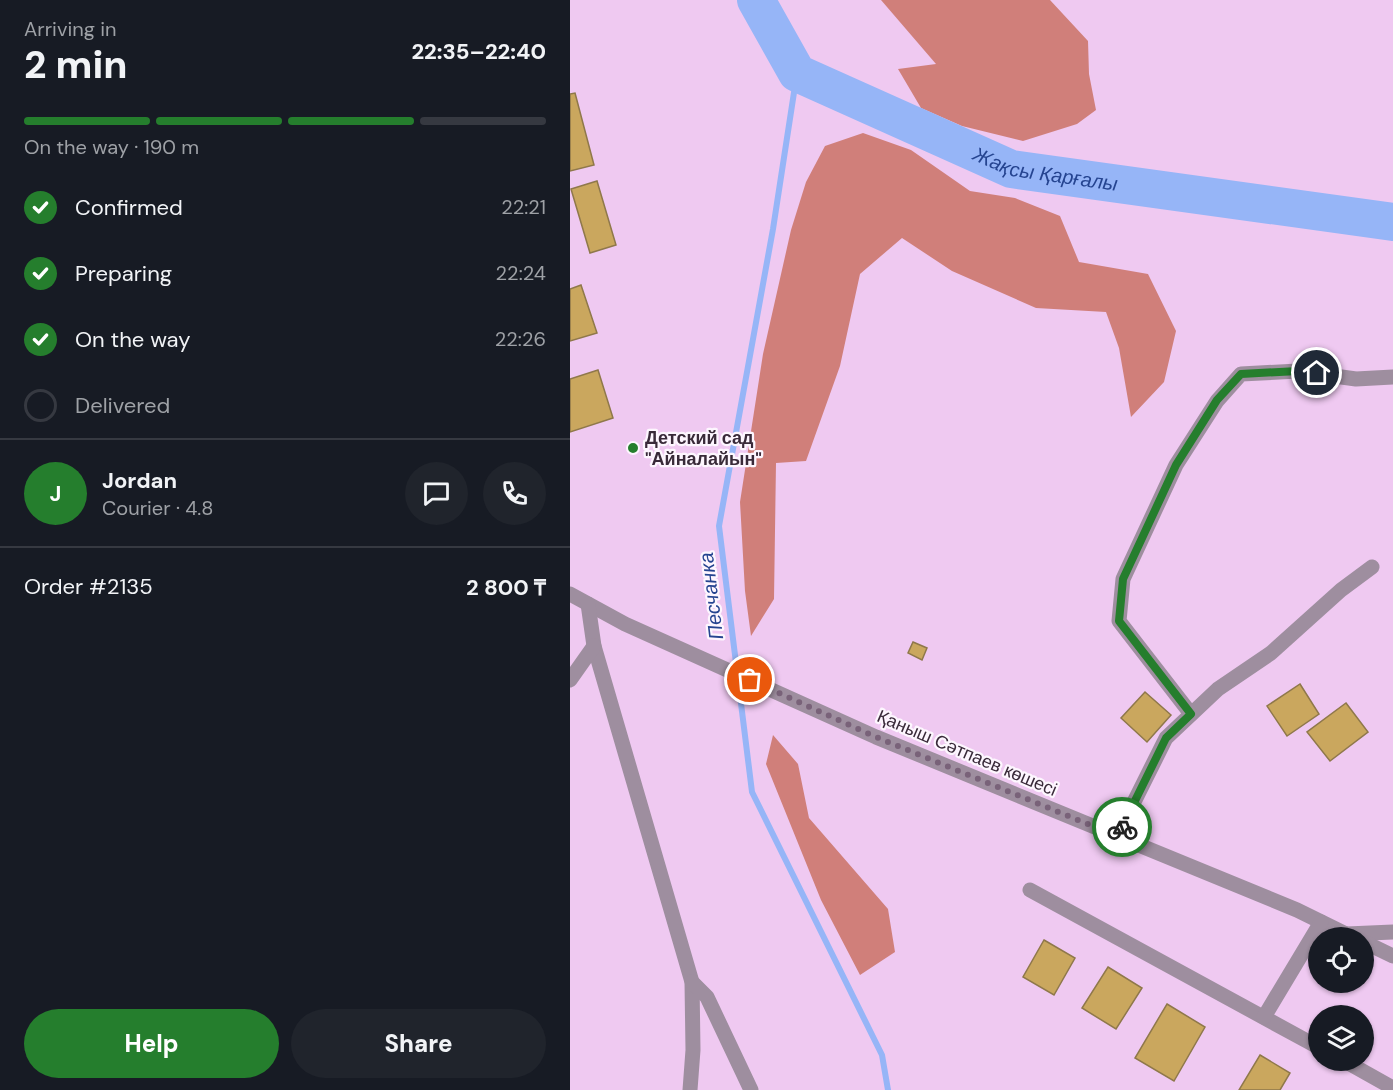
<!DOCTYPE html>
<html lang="en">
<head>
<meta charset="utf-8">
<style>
	:root { --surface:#171b24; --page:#20242c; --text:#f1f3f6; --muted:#9ea1a6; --line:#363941; --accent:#257e2d }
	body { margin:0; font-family:"DM Sans",sans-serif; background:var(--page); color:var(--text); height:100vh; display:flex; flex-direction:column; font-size:22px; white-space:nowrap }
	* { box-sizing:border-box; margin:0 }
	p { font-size:20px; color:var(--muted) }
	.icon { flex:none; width:33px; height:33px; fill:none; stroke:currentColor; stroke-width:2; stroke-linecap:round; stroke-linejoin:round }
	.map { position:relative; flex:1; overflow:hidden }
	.side { display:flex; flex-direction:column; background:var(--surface); width:570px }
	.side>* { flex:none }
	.controls { position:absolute; left:738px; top:927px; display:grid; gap:12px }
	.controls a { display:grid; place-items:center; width:66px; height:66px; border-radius:50%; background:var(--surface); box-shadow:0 2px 4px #0004; font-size:30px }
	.pin { position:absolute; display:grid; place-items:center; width:51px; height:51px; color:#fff; margin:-26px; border:3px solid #fff; border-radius:50%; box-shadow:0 2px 6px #0007 }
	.courier { position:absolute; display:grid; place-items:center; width:60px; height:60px; margin:-30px; border:4px solid #257e2d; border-radius:50%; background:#fff; color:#222; box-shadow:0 2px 8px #0007 }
	.headline em { font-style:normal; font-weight:800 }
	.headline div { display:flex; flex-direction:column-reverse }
	.headline { display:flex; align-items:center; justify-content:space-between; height:102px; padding:0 24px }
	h1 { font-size:39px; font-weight:800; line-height:45px }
	.bar { display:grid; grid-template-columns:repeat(4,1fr); gap:9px 6px; align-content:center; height:72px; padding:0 24px }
	.bar i { height:8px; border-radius:4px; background:var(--line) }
	.bar .selected { background:var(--accent) }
	.bar p { grid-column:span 4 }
	.line { display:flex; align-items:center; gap:15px; padding:0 24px; border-top:2px solid var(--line) }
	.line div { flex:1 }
	.round { display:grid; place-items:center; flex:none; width:63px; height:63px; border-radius:32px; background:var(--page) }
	ol { padding:0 24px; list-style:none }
	li { display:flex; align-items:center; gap:18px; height:66px }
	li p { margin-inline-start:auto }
	li .icon { padding:6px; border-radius:50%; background:var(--accent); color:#fff; stroke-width:4 }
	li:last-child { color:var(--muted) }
	li i { width:33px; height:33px; border:3px solid var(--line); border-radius:50% }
	.cta { display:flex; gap:12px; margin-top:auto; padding:12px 24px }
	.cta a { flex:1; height:69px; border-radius:36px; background:var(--accent); color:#fff; font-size:24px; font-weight:800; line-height:69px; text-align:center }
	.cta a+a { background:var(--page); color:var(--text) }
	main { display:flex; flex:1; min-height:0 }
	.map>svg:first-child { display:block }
	.forest { fill:#d07f7a }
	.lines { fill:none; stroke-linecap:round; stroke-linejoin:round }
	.stream { stroke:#96b5f7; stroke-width:6 }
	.river { stroke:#96b5f7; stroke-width:38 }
	.building { fill:#caa75e; stroke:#8f784b; stroke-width:1.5 }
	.minor { stroke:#9e8e9f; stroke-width:15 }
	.done { stroke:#796279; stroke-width:6; stroke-dasharray:0 10.8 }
	.route { stroke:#257e2d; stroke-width:8 }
	.poi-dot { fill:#257e2d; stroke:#fdf6fe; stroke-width:2 }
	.labels { text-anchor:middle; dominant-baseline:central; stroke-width:4.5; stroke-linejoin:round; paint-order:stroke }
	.poi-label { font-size:18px; font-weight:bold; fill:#392a39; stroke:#fdf6fe; text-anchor:start }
	.street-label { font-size:18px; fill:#392a39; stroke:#fdf6fe }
	.water-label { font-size:20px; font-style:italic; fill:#254490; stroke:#fdf6fe }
</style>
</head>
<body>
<main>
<section class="side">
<div class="headline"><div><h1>2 min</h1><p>Arriving in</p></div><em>22:35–22:40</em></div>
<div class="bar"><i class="selected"></i><i class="selected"></i><i class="selected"></i><i></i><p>On the way · 190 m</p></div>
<ol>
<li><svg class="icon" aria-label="check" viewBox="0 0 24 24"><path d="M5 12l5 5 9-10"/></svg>Confirmed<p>22:21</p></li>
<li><svg class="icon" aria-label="check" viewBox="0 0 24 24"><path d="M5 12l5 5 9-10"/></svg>Preparing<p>22:24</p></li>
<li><svg class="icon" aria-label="check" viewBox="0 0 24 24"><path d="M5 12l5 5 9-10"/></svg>On the way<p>22:26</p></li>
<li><i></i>Delivered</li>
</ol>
<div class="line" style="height:108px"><b class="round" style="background:var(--accent);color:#fff">J</b><div><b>Jordan</b><p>Courier · 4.8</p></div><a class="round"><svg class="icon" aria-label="chat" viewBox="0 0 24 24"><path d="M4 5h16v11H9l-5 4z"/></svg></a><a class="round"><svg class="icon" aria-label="phone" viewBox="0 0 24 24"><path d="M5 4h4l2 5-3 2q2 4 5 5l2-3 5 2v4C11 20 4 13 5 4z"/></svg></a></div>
<div class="line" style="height:78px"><div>Order #2135</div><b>2 800 ₸</b></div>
<div class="cta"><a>Help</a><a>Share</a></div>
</section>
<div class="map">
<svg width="823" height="1090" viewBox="0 0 823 1090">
	<rect width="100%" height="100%" fill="#efc9f1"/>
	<g class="forest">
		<polygon points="311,0 480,0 518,41 519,74 526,110 507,124 453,141 392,126 351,108 328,69 366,64"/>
		<polygon points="293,133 341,150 400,191 445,198 490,216 509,262 578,274 606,331 594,382 561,417 549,348 536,312 466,308 382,271 332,238 290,274 270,366 236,461 206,463 204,599 181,636 175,591 170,502 193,354 221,230 236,182 255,146"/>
		<polygon points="203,735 228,764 239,818 318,909 325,952 290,975 251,900 196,764"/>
	</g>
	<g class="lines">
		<polyline class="stream" points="227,73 203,229 149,526 182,792 312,1055 318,1090"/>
		<path class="river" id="s1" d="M186,0L227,73L441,169L823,222"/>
	</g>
	<g class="building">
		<polygon points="5,93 24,165 0,171 0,94"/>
		<polygon points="27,181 46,245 20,253 1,189"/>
		<polygon points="11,285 27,333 0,341 0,289"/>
		<polygon points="28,370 43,418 0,432 0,379"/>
		<polygon points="343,642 357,648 352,660 338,653"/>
		<polygon points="730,684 749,714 717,736 697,706"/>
		<polygon points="575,692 601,715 577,742 551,718"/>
		<polygon points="776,703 798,732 760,761 737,732"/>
		<polygon points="474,940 505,958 484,995 453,977"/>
		<polygon points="538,967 572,988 546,1029 512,1008"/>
		<polygon points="597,1004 635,1027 604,1081 565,1058"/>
		<polygon points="690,1055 720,1073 710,1090 669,1090"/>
	</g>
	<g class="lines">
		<g class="minor">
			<polyline points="0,594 55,624 306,737 727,910 784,938"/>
			<polyline points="18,604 24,646 122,982 123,1050 120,1090"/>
			<polyline points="0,680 24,646"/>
			<polyline points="621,714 549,621 553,579 606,465 647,401 671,374 728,371 786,379 823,377"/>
			<polyline points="547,836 596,738 648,689 701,653 771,590 802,567"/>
			<polyline points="460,890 748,1047"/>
			<polyline points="777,934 823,932"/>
			<polyline points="794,942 823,956"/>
			<polyline points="122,982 137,997 181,1090"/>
			<polyline points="694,1017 751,922"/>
			<polyline points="773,1060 823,1088"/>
		</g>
	</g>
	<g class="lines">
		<polyline class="done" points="180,680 306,737 547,836 552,827"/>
		<polyline class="route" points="552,827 596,738 621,714 549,621 553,579 606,465 647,400 671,374 728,371 747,373"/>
	</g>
	<circle class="poi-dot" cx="63" cy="448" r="6"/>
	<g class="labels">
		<g class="poi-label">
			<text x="75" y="438">Детский сад<tspan x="75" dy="21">"Айналайын"</tspan></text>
		</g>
		<g class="street-label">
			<text transform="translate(397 753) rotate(23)">Қаныш Сәтпаев көшесі</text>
		</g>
		<g class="water-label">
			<text stroke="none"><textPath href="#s1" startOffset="352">Жақсы Қарғалы</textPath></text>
			<text transform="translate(141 596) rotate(-97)">Песчанка</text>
		</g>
	</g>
</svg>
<div class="controls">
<a><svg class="icon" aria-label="locate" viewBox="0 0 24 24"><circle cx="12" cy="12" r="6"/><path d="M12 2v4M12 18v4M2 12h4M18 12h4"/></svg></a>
<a><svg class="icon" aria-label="layers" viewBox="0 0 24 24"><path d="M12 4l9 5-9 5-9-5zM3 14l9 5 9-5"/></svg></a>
</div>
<div class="pin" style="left:180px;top:680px;background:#ea580c"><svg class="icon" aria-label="bag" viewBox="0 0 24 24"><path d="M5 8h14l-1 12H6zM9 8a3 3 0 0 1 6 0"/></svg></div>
<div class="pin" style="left:747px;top:373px;background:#1f2937"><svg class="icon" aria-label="home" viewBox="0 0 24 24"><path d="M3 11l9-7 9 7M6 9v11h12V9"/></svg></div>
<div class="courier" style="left:552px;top:827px"><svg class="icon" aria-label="bike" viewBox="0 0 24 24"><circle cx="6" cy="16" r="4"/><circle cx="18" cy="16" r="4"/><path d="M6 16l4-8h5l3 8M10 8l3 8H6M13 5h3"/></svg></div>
</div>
</main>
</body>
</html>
